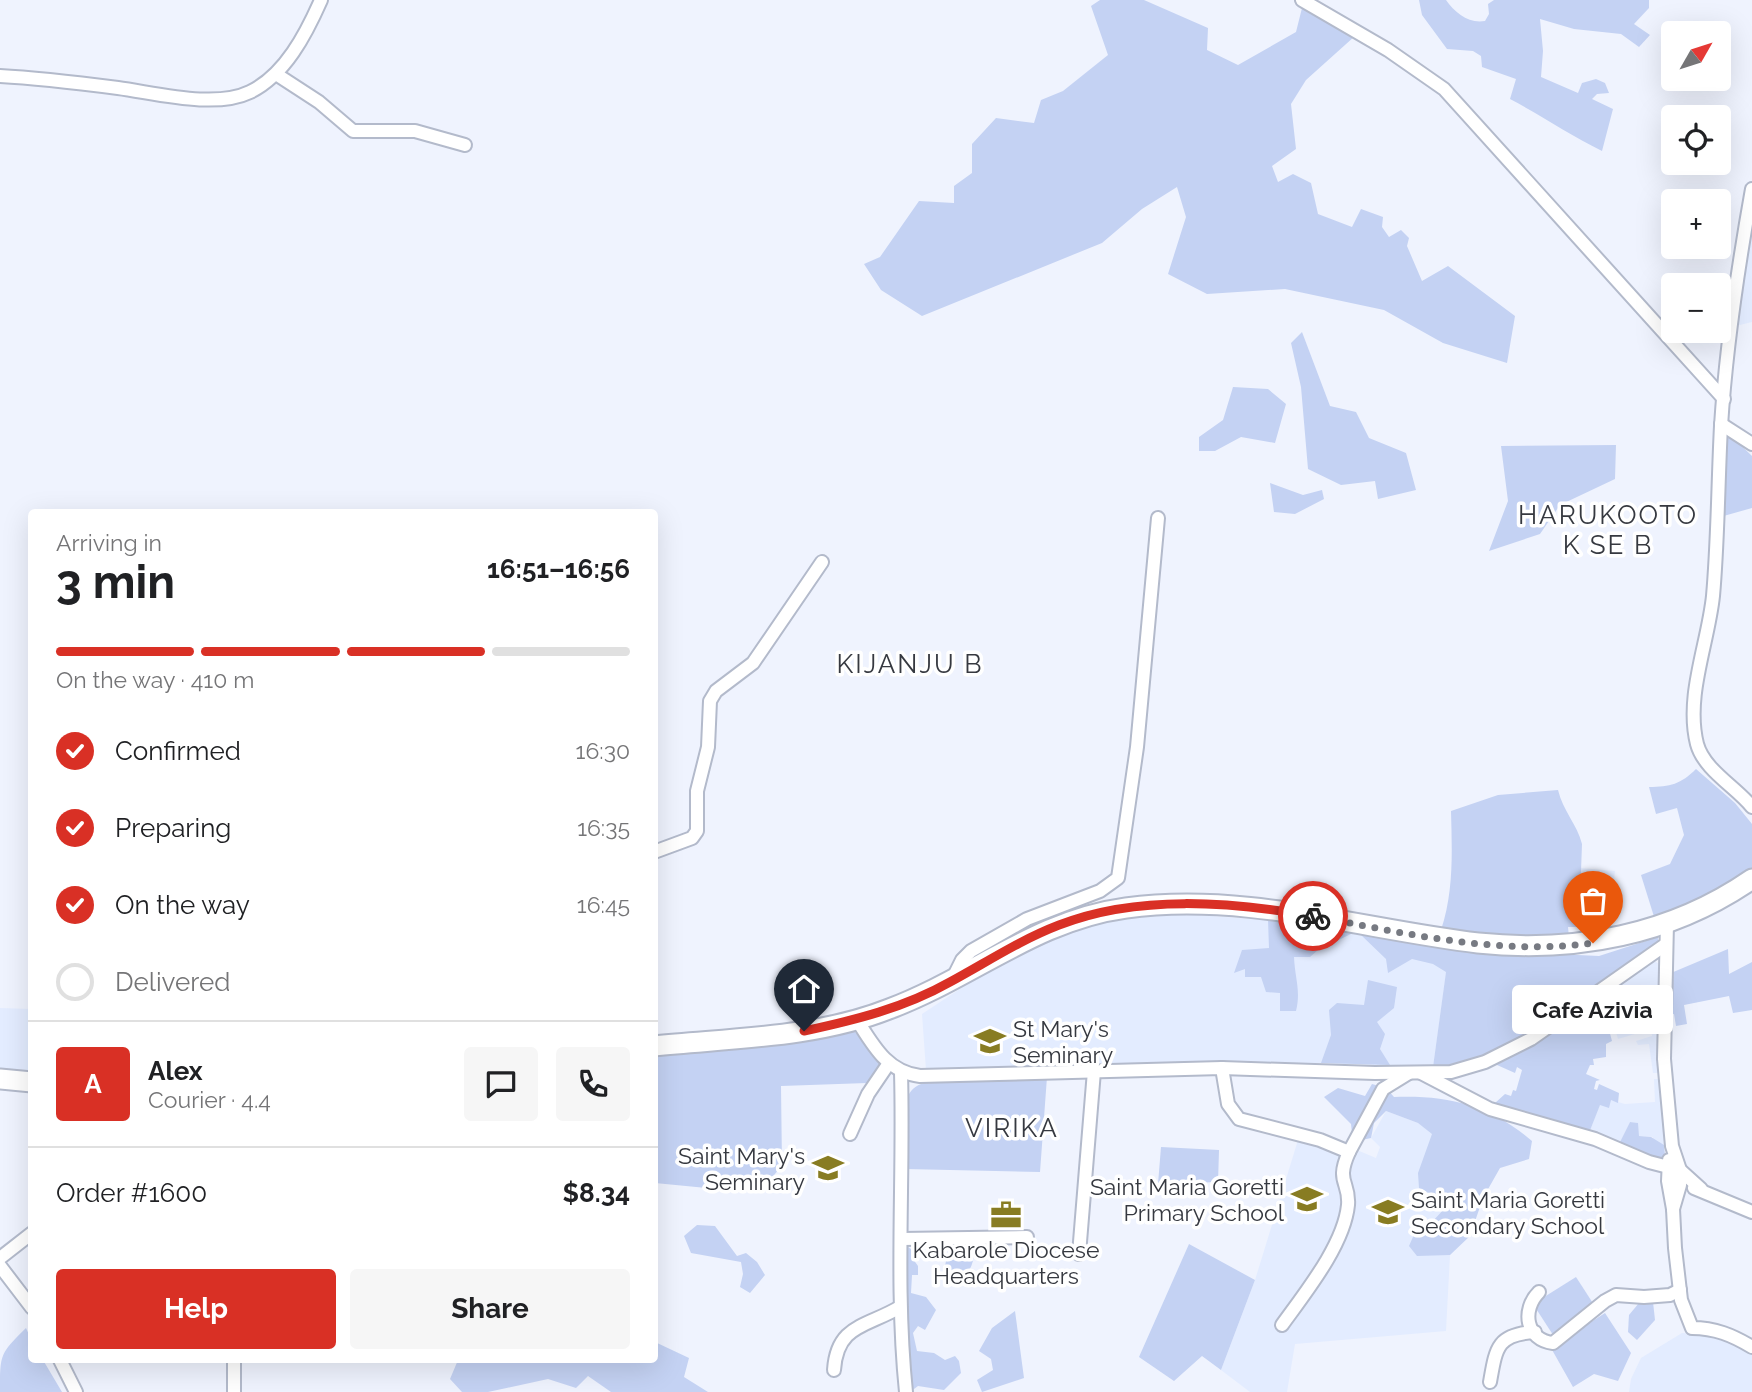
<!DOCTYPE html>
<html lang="en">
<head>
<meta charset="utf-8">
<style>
	:root { --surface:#fff; --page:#f6f6f6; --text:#202124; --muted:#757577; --line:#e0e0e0; --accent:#d93025 }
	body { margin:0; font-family:Raleway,sans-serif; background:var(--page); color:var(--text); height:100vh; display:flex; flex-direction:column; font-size:26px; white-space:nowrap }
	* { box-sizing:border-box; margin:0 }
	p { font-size:23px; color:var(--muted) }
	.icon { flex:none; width:38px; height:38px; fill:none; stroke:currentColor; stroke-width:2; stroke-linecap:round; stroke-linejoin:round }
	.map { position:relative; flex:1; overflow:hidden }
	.drawer { position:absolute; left:28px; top:509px; width:630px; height:854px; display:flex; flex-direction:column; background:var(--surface); border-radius:7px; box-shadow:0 7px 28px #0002 }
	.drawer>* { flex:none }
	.needle { width:46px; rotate:51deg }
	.fabs { position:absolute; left:1661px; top:21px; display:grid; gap:14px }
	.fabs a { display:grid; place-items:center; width:70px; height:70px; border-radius:7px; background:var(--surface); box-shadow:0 7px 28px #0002; font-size:35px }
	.pin { position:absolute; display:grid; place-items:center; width:60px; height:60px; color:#fff; margin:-72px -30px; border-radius:50% 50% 50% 0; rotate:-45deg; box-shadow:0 0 7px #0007 }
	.pin .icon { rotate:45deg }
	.courier { position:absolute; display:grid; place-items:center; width:70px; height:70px; margin:-35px; border:5px solid #d93025; border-radius:50%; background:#fff; color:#222; box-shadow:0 2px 9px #0007 }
	.bubble { position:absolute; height:49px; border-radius:7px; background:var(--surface); box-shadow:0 7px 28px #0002; font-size:23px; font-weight:700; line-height:49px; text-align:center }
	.head em { font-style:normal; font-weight:700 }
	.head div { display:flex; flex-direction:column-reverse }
	.head { display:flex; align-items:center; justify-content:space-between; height:119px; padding:0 28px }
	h1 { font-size:46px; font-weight:700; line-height:52px }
	.bar { display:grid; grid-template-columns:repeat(4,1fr); gap:10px 7px; align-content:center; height:84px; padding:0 28px }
	.bar i { height:9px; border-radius:5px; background:var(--line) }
	.bar .current { background:var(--accent) }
	.bar p { grid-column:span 4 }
	.line { display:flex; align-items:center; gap:18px; padding:0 28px; border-top:2px solid var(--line) }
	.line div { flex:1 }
	.round { display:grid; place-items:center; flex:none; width:74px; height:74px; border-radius:7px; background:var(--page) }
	ol { padding:0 28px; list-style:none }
	li { display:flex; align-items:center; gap:21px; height:77px }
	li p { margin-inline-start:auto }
	li .icon { padding:7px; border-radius:50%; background:var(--accent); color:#fff; stroke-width:4 }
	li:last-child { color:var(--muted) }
	li i { width:38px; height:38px; border:4px solid var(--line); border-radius:50% }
	.button { display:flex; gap:14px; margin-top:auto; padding:14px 28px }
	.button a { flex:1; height:80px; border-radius:7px; background:var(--accent); color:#fff; font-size:28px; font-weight:700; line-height:80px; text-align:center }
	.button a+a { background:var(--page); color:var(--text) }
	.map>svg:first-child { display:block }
	.built { fill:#e3ecff }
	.green { fill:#c4d2f3 }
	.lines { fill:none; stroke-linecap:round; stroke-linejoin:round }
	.minor-casing { stroke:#b3bacb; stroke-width:16 }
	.highway-casing { stroke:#b3bacb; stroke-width:23 }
	.minor { stroke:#fff; stroke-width:12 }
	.highway { stroke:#fff; stroke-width:19 }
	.done { stroke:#777a82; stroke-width:7; stroke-dasharray:0 12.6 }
	.route { stroke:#d93025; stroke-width:9 }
	.labels { text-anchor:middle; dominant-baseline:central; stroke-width:7; stroke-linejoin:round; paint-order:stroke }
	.poi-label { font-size:23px; fill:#363940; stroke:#fff; text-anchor:start }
	.quarter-label { font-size:26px; letter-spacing:2px; fill:#363940; stroke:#fff }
</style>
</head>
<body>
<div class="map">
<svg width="1752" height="1392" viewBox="0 0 1752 1392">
	<rect width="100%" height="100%" fill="#eff3fe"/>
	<g class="built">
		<polygon points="1752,204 1752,322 1736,326"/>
		<polygon points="1580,868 1615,871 1609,928 1579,935"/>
		<polygon points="1184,914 1268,920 1450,945 1433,1067 1321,1063 1122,1063 926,1070 922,1014 987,971 1041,941 1098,920"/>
		<polygon points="1653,960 1659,964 1657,1036 1660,1073 1653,1073 1649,1044 1638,1045 1636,1041 1652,1036 1647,1010 1636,1012 1638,1033 1618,1039 1616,1032 1610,1034 1605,1015 1607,993"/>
		<polygon points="0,1008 31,1009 31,1077 0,1074"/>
		<polygon points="1654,1079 1660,1079 1664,1145 1653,1141 1653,1137 1639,1136 1637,1123 1630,1122 1618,1146 1589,1133 1600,1104 1611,1100 1625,1104 1655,1102"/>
		<polygon points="1386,1111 1418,1123 1433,1134 1433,1195 1444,1209 1431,1223 1416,1230 1417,1255 1450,1255 1446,1331 1295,1344 1287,1392 1250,1392 1221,1370 1255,1280 1302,1127 1376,1158 1380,1147 1371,1138"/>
		<polygon points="1682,1333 1722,1335 1752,1352 1752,1392 1629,1392 1631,1379 1641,1358"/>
	</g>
	<g class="green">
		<polygon points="1100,0 1144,0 1208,28 1207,50 1238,65 1296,32 1302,8 1355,36 1306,80 1291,104 1296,149 1272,166 1278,182 1293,174 1311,183 1318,214 1352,227 1361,209 1383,217 1382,227 1389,237 1401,230 1409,238 1407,246 1422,281 1448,266 1515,316 1507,363 1443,343 1384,310 1285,289 1207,294 1168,274 1186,217 1177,187 1142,209 1102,243 922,316 881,290 864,264 880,257 919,201 954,203 954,186 972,173 972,144 996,118 1034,123 1041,100 1063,91 1108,55 1091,6"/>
		<path d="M1419,0H1446C1455,13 1469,24 1485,21L1489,14L1488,4L1494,0H1649V8L1634,24L1650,35L1639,47L1621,34L1574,29L1540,19L1543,51L1541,77L1578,93L1582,83L1596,79L1605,83L1609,93L1597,94L1592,99L1613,109L1602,151C1570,135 1542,116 1510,99L1516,79L1482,67L1481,56L1473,51L1447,49L1422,15Z"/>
		<polygon points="1302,332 1330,406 1356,412 1369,438 1406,453 1416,490 1378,499 1375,481 1341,485 1308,469 1301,387 1291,343"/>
		<polygon points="1233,387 1268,389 1286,404 1275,443 1241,437 1215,451 1199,451 1199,437 1223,420"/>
		<polygon points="1728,433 1752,456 1752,508 1720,517 1725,435"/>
		<polygon points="1616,445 1615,479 1560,505 1540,534 1489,551 1508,501 1501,446"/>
		<polygon points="1270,483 1303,495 1322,490 1324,499 1295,514 1274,512"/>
		<path d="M1696,769L1735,803L1752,824V873L1656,923L1641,875L1670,864L1684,835L1677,808L1656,814L1649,787C1670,787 1681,784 1696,769Z"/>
		<path d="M1558,790C1563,811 1577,824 1582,844L1579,927H1568L1569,937L1496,939L1441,930C1454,891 1452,851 1451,811L1498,795Z"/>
		<path d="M1268,920L1353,933L1318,950L1310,957H1294C1295,979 1301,990 1296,1011H1280V993L1266,992L1261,977H1245V969L1234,973L1242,950L1269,948Z"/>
		<polygon points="1361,935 1488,951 1599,956 1658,937 1658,944 1557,1017 1505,1049 1439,1068 1433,1067 1446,972 1433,964 1412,959 1388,973 1386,959"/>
		<polygon points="1728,949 1729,974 1752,962 1752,1010 1733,1013 1729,996 1684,1005 1687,1024 1676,1026 1674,1014 1668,1015 1671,973"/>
		<polygon points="1368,980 1397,987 1394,1008 1377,1022 1385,1034 1380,1049 1390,1065 1321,1063 1331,1035 1329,1010 1337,1003 1364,1005"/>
		<polygon points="1607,993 1605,1015 1612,1041 1606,1044 1606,1057 1593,1059 1594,1065 1590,1065 1586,1074 1600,1080 1596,1081 1594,1089 1597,1090 1599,1084 1619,1093 1618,1103 1611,1100 1609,1108 1600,1105 1589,1133 1497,1106 1495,1103 1505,1094 1511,1096 1513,1090 1516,1091 1522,1070 1517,1067 1515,1073 1497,1065 1496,1061"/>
		<polygon points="851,1027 881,1063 867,1083 781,1086 782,1166 758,1193 655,1183 655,1055"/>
		<path d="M1047,1077L1040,1172L905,1169L906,1099C910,1092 913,1087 921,1084C948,1074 1016,1078 1047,1077Z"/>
		<path d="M1372,1084L1386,1088L1394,1097C1448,1095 1490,1105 1532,1141L1529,1159L1500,1168L1483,1198L1470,1236L1450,1255L1417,1256L1409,1246L1416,1230L1431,1223L1444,1209L1433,1195L1419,1188L1418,1173L1432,1134L1418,1123L1386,1111L1374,1123L1371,1138L1353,1142L1351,1124L1324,1097L1338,1088L1365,1096Z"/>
		<path d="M1630,1122L1638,1123L1639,1136L1651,1137L1664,1145L1665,1155C1653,1167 1632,1152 1618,1146Z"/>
		<polygon points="1161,1147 1219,1150 1218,1182 1158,1184"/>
		<polygon points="697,1225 715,1226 737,1256 746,1253 757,1262 765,1275 750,1293 740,1287 743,1274 741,1262 691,1253 684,1236"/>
		<polygon points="904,1244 915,1252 913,1259 918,1266 918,1275 912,1275 911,1293 926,1297 936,1310 925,1330 918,1326 913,1333 917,1351 934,1353 945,1360 955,1356 959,1361 961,1373 944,1390 918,1386 910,1392"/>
		<polygon points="1189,1244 1255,1280 1221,1370 1202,1356 1174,1381 1139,1357"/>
		<path d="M965,1246L974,1256C971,1271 967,1278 950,1280L944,1271L946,1261L953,1258L955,1248Z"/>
		<polygon points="1576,1277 1598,1311 1555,1338 1533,1304"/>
		<polygon points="1653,1302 1655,1320 1637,1340 1628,1332 1629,1315 1639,1303"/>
		<polygon points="1015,1311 1024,1378 982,1392 977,1380 993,1370 991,1359 979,1351 992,1328"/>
		<polygon points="1605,1313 1631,1353 1618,1381 1594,1374 1573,1387 1551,1348"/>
		<path d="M26,1328L31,1339L32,1360H43L62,1392H0C0,1353 0,1354 26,1328Z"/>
		<polygon points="655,1342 689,1358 684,1377 708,1392 611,1392 588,1376 576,1388 548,1379 488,1392 462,1392 450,1379 458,1360 654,1360"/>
	</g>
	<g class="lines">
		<defs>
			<g id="minor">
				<polyline points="1302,0 1388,50 1444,89 1724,399"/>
				<polyline points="276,74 319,102 353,131 415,131 465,145"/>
				<path d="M0,76C39,78 79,83 118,88C156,93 215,109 250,92C285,75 306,34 321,0"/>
				<path d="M1752,189C1738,267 1726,347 1721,426C1718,483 1718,540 1713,596C1708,644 1685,696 1697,744C1704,770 1736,787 1752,807"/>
				<polyline points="1721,424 1752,444"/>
				<polyline points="654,852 692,838 697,831 697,791 708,747 710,701 716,691 753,663 822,562"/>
				<polyline points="1667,923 1664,1059 1672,1146 1680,1170 1680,1185 1673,1209"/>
				<polyline points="952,980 962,960 971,951 1027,919 1100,891 1118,878 1137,747 1158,518"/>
				<path d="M857,1020C873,1045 887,1072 920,1076L1222,1068L1375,1073L1451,1072L1485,1062L1531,1039L1665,945"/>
				<path d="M1222,1068L1228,1104L1239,1119L1320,1140L1349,1152C1335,1183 1350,1181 1348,1205C1344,1245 1305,1293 1282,1325"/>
				<path d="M901,1072C904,1179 895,1286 906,1392"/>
				<polyline points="1421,1073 1490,1109 1595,1139 1649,1162 1680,1170 1701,1189"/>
				<polyline points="850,1134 868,1094 889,1063"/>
				<polyline points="1349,1152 1383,1089 1409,1073"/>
				<path d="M1669,1160L1668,1181L1673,1209L1675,1248L1681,1300L1692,1328C1715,1328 1732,1335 1752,1347"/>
				<polyline points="1694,1188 1752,1212"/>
				<polyline points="902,1239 1027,1237"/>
				<polyline points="1079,1254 1094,1071"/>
				<polyline points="0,1258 32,1233"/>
				<polyline points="0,1266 32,1308"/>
				<path d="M1539,1292C1521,1310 1526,1340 1553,1343L1605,1301L1616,1295L1644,1297L1670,1295L1680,1290"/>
				<polyline points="60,1360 76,1392"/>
				<polyline points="234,1360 234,1392"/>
				<path d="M834,1370C837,1324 867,1327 900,1307"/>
				<path d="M1490,1382C1496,1348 1497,1334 1535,1332"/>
			</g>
			<g id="highway">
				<path d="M654,1046C732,1038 816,1038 889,1009C972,978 1036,920 1126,908C1244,892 1362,929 1478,943C1575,953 1671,935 1752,879"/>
				<polyline points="0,1079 32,1082"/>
			</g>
		</defs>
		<use href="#minor" class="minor-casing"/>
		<use href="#highway" class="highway-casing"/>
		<use href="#minor" class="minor"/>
		<use href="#highway" class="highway"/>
	</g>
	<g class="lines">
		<path class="done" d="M1313,916C1404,933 1500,956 1593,943"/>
		<path class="route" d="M804,1031C855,1020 904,1008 950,982C987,962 1020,940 1059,925C1138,894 1231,902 1313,916"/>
	</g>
	<defs>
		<symbol id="university-bare" viewBox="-9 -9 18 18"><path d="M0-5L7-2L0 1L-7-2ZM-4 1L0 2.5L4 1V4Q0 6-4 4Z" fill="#887c22" stroke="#fff" stroke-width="2.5" paint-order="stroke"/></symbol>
		<symbol id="school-bare" viewBox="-9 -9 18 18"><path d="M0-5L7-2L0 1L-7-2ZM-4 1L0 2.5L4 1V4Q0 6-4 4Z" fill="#887c22" stroke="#fff" stroke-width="2.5" paint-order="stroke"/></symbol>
		<symbol id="office-bare" viewBox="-9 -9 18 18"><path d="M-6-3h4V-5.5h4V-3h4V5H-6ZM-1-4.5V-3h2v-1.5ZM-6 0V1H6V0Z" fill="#887c22" stroke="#fff" stroke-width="2.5" paint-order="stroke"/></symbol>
	</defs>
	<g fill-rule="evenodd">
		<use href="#university-bare" x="968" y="1019" width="44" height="44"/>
		<use href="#school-bare" x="806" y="1146" width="44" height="44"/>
		<use href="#school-bare" x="1285" y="1177" width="44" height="44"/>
		<use href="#school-bare" x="1366" y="1190" width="44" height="44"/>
		<use href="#office-bare" x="984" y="1193" width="44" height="44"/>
	</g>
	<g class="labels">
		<g class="poi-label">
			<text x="1013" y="1028">St Mary's<tspan x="1013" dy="26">Seminary</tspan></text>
			<text x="805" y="1155" text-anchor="end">Saint Mary's<tspan x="805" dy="26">Seminary</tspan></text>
			<text x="1284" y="1186" text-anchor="end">Saint Maria Goretti<tspan x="1284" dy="26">Primary School</tspan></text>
			<text x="1411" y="1199">Saint Maria Goretti<tspan x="1411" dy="26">Secondary School</tspan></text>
			<text x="1006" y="1249" text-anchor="middle">Kabarole Diocese<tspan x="1006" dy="26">Headquarters</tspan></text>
		</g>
		<g class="quarter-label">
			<text x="1608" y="515">HARUKOOTO<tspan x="1608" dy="30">K SE B</tspan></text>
			<text x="910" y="664">KIJANJU B</text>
			<text x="1012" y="1128">VIRIKA</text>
		</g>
	</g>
</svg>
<div class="fabs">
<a><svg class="needle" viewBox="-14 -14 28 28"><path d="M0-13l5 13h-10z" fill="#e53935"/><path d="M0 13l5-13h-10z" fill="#757577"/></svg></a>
<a><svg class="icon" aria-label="locate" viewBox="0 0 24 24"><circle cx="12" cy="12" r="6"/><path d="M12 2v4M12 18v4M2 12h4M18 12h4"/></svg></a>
<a>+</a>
<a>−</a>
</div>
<div class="pin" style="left:1593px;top:943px;background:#ea580c"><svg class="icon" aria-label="bag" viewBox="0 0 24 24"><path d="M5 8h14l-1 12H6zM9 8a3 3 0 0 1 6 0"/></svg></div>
<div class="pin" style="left:804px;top:1031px;background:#1f2937"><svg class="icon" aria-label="home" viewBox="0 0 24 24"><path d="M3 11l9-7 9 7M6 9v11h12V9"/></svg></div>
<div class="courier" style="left:1313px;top:916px"><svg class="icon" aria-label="bike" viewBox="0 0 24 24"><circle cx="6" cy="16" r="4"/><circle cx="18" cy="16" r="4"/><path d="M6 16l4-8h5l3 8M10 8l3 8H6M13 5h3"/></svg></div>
<div class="bubble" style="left:1512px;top:985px;width:161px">Cafe Azivia</div>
<section class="drawer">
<div class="head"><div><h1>3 min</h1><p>Arriving in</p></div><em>16:51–16:56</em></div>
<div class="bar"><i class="current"></i><i class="current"></i><i class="current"></i><i></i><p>On the way · 410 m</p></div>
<ol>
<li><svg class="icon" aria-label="check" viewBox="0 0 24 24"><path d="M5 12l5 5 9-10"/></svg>Confirmed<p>16:30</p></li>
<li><svg class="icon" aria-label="check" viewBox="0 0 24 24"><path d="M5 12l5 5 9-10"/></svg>Preparing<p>16:35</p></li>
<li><svg class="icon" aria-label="check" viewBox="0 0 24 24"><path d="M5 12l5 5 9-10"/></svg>On the way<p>16:45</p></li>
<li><i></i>Delivered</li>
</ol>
<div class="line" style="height:126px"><b class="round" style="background:var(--accent);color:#fff">A</b><div><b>Alex</b><p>Courier · 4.4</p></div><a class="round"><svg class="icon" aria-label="chat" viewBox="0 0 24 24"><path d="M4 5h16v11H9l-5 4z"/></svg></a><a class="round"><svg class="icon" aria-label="phone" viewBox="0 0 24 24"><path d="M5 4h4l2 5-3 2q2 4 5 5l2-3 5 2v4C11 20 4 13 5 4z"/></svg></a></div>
<div class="line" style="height:91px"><div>Order #1600</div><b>$8.34</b></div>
<div class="button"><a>Help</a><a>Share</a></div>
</section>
</div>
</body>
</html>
